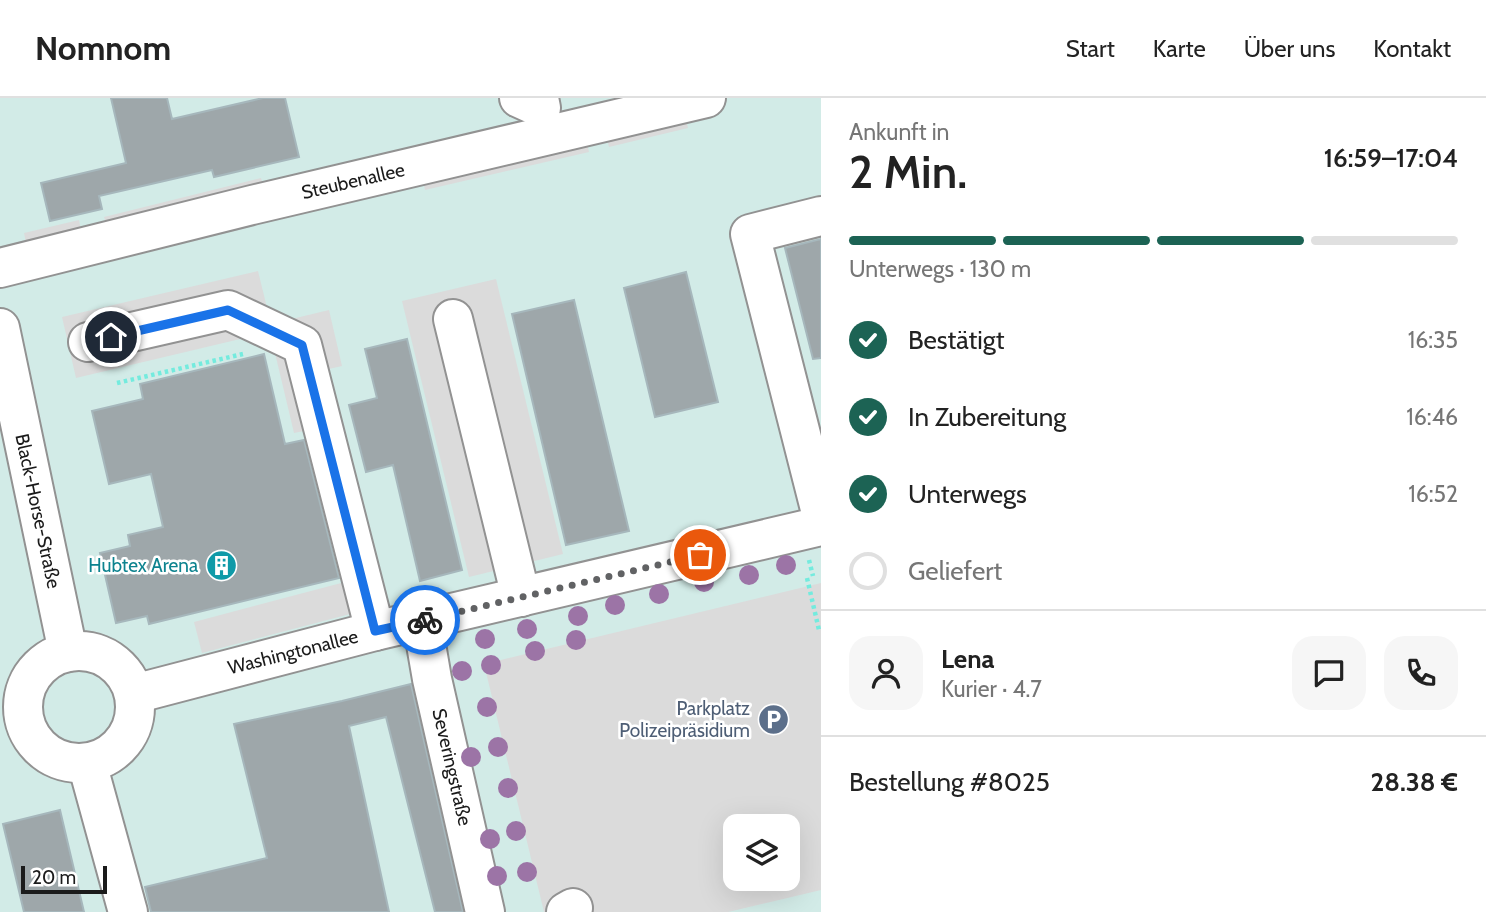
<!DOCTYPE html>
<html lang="de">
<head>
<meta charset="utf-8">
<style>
	:root { --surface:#fff; --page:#f6f6f6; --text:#222; --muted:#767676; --line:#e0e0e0; --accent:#1c6354 }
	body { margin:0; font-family:Cabin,sans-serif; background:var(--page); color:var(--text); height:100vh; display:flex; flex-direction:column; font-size:26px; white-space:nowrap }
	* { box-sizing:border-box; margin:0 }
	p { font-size:23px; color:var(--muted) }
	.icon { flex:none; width:38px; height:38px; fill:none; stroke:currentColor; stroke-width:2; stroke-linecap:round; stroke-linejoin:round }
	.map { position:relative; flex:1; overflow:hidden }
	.details { display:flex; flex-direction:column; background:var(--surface); width:665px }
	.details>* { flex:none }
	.fabs { position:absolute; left:723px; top:716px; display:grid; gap:14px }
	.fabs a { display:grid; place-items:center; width:77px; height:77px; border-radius:14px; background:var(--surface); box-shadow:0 7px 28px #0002; font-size:35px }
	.scale { position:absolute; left:21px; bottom:18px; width:86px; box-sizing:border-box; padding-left:7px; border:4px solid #1b1b1b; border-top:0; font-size:19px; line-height:24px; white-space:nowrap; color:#1b1b1b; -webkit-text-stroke:5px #fff; paint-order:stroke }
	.pin { position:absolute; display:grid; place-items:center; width:60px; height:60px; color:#fff; margin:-30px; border:4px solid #fff; border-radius:50%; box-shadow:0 2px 7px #0007 }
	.courier { position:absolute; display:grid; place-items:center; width:70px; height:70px; margin:-35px; border:5px solid #1a73e8; border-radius:50%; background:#fff; color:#222; box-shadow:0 2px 9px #0007 }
	.headline em { font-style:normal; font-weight:600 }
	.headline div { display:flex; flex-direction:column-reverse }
	.headline { display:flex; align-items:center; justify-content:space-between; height:119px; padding:0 28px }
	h1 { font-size:46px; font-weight:600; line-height:52px }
	.bar { display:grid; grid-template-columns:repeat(4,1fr); gap:10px 7px; align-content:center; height:84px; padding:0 28px }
	.bar i { height:9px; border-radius:5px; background:var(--line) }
	.bar .current { background:var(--accent) }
	.bar p { grid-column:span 4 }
	.line { display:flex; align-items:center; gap:18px; padding:0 28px; border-top:2px solid var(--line) }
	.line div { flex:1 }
	.round { display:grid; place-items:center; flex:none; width:74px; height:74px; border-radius:21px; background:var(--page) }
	ol { padding:0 28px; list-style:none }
	li { display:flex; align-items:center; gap:21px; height:77px }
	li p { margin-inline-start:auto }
	li .icon { padding:7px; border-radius:50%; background:var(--accent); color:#fff; stroke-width:4 }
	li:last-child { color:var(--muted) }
	li i { width:38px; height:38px; border:4px solid var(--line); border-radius:50% }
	header { display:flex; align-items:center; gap:42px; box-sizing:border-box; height:98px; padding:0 35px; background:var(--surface); border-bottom:2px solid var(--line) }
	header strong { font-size:33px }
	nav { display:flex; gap:38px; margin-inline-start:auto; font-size:24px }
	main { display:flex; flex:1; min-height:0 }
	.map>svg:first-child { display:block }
	.commercial { fill:#d2ebe7; fill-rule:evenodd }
	.parking { fill:#dbdbdb; fill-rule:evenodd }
	.building { fill:#9ea7aa; stroke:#a6b7bc; stroke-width:2 }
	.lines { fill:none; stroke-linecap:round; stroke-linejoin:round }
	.minor-casing { stroke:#929292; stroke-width:42 }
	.path { stroke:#74ebde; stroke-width:4.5; stroke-dasharray:3.5 3.5; stroke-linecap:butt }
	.minor { stroke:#fff; stroke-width:38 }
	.tree { fill:#9c74a6 }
	.done { stroke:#616264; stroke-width:7; stroke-dasharray:0 12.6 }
	.route { stroke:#1a73e8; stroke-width:9 }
	.labels { text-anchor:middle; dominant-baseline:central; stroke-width:5; stroke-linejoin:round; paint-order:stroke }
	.street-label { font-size:19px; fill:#1b1b1b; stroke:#fff }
	.culture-label { font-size:19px; fill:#0d838f; stroke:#fff; text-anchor:end }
	.service-label { font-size:19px; fill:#4e5e75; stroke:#fff; text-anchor:end }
</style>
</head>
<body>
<header>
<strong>Nomnom</strong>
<nav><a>Start</a><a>Karte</a><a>Über uns</a><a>Kontakt</a></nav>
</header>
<main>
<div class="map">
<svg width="821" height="814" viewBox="0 0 821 814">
	<rect width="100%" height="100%" fill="#e2e7ec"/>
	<path class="commercial" d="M0,0H821V814H0ZM735,728H788V780H735Z"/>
	<g class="parking">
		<polygon points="686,21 688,30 609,49 607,41"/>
		<polygon points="587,46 589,54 425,92 423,83"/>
		<polygon points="261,80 264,90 107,129 104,119"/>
		<polygon points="79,122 81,132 26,145 24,135"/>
		<polygon points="258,173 271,226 329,212 342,268 320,273 333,327 294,335 270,234 76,280 62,219"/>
		<polygon points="496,181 563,456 469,479 402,203"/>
		<polygon points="345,484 354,515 202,555 194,524"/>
		<path d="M821,485V792L728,814H544L484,566ZM735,728H788V780H735Z"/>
	</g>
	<g class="building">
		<polygon points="111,0 167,0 172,21 263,0 285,0 299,59 214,79 212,72 99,98 102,111 50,123 41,85 126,65"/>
		<polygon points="821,141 821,260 813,261 785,150"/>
		<polygon points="686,174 718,304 655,319 624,190"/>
		<polygon points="574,202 629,433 566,447 512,216"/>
		<polygon points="407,241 462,472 420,483 393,367 366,374 349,307 377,300 365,251"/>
		<polygon points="264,256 285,346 304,342 339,480 149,526 147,518 116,525 100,455 130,448 128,437 163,429 151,376 109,386 92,313 143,301 140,286"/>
		<polygon points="411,586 463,814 435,814 386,619 349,628 389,814 151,814 145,789 267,760 234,626 342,603"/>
		<polygon points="60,712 84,814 24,814 3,726"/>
	</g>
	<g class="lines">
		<defs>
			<g id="minor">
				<polyline points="519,0 541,10 539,0"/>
				<polyline points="821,118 750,136 821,415"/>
				<polyline points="0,170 252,107 706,0"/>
				<polyline points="453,221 521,499"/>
				<polyline points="0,230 68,554"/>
				<polyline points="88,244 228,212 302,247 375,533"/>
				<polyline points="422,523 432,581 485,814"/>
				<circle cx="79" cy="609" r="56"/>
				<polyline points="134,596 375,533 821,428"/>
				<polyline points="87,665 128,814"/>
				<polyline points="566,814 573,810"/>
			</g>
		</defs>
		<use href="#minor" class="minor-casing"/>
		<g class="path">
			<polyline points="117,285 243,256"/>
			<polyline points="809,462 813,478"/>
			<polyline points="807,480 819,532"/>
		</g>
		<use href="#minor" class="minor"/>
	</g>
	<g class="tree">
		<circle cx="786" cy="467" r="10"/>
		<circle cx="749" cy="477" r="10"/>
		<circle cx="704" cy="484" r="10"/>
		<circle cx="659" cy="496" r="10"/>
		<circle cx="615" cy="507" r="10"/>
		<circle cx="578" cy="518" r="10"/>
		<circle cx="527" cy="531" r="10"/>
		<circle cx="485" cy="541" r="10"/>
		<circle cx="576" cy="542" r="10"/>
		<circle cx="535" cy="553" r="10"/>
		<circle cx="491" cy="567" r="10"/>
		<circle cx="462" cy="573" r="10"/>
		<circle cx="487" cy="609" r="10"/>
		<circle cx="498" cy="649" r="10"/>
		<circle cx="471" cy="659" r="10"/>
		<circle cx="508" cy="690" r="10"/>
		<circle cx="516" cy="733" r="10"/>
		<circle cx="490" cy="741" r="10"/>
		<circle cx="527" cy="774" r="10"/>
		<circle cx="497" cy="778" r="10"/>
	</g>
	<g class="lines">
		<polyline class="done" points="425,522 700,457"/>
		<polyline class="route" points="111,239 228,212 302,247 375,533 425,522"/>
	</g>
	<defs>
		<symbol id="building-disc" viewBox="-11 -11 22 22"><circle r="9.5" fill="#0f9aa8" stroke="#fff"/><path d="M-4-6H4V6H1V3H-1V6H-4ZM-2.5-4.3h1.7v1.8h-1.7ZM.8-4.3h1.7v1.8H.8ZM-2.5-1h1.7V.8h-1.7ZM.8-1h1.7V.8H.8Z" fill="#fff"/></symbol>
		<symbol id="parking-disc" viewBox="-11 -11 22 22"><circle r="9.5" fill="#5c6f8a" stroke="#fff"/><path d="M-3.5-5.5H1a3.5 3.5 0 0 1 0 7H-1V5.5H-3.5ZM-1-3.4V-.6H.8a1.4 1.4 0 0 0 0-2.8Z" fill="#fff"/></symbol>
	</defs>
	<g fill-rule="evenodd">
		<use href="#building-disc" x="204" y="450" width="35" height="35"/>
		<use href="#parking-disc" x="756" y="604" width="35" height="35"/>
	</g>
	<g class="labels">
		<g class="street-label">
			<text transform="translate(353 83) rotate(-13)">Steubenallee</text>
			<text transform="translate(38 413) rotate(78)">Black-Horse-Straße</text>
			<text transform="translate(293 554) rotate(-14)">Washingtonallee</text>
			<text transform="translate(452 669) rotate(77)">Severingstraße</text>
		</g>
		<g class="culture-label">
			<text x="198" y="467">Hubtex Arena</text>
		</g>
		<g class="service-label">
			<text x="750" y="610">Parkplatz<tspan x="750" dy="22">Polizeipräsidium</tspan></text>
		</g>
	</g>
</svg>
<div class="fabs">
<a><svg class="icon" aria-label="layers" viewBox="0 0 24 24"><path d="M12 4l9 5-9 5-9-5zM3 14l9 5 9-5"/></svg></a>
</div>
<div class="scale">20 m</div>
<div class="pin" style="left:700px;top:457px;background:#ea580c"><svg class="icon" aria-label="bag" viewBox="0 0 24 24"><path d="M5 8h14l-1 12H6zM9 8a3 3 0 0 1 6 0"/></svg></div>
<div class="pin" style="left:111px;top:239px;background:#1f2937"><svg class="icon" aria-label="home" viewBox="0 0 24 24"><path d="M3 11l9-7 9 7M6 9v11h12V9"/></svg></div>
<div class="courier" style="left:425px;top:522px"><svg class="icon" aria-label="bike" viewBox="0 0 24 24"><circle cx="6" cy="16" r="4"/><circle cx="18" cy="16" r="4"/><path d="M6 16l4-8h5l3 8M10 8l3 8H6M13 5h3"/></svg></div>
</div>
<section class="details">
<div class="headline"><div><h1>2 Min.</h1><p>Ankunft in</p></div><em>16:59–17:04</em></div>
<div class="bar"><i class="current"></i><i class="current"></i><i class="current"></i><i></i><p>Unterwegs · 130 m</p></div>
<ol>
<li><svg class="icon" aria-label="check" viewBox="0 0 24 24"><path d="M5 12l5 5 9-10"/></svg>Bestätigt<p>16:35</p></li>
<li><svg class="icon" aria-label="check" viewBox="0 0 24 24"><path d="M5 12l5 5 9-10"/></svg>In Zubereitung<p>16:46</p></li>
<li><svg class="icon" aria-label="check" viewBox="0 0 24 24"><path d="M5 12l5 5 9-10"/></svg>Unterwegs<p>16:52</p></li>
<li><i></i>Geliefert</li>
</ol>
<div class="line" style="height:126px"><a class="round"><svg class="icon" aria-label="person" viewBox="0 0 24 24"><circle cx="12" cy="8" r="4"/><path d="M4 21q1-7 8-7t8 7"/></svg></a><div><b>Lena</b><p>Kurier · 4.7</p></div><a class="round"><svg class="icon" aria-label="chat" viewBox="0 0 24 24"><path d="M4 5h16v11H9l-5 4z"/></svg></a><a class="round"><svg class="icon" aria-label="phone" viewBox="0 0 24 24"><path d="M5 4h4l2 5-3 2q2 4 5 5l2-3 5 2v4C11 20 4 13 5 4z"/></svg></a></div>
<div class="line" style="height:91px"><div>Bestellung #8025</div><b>28.38 €</b></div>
</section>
</main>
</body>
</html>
